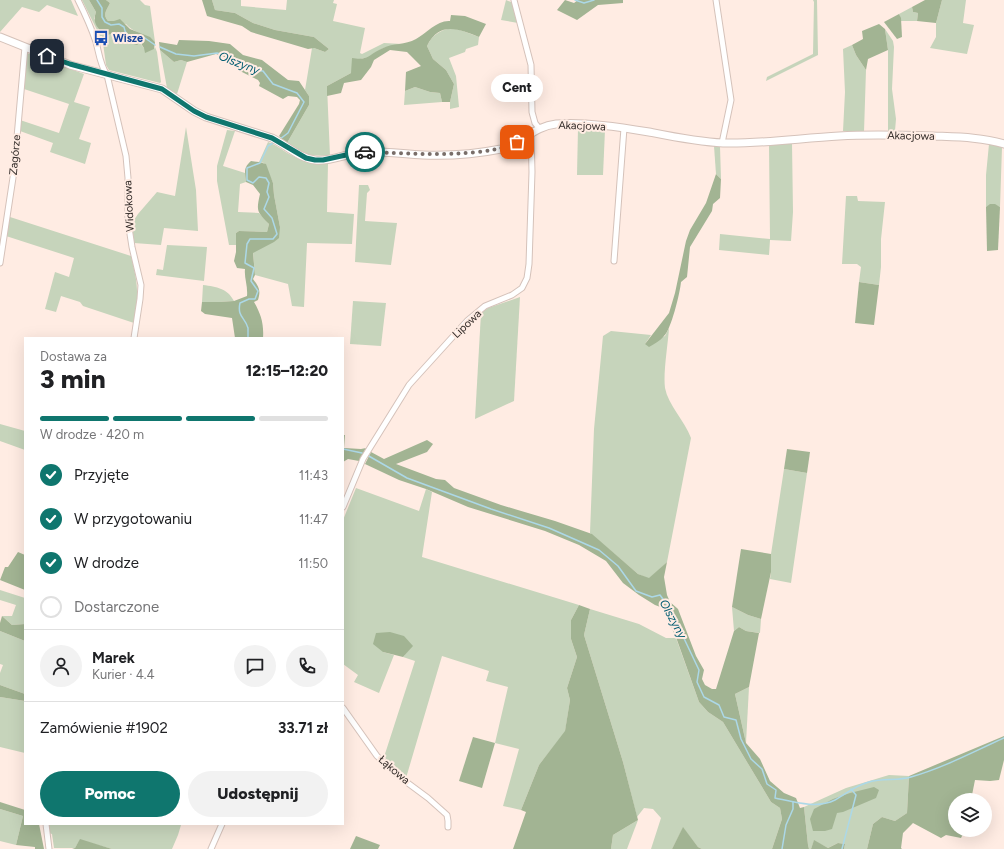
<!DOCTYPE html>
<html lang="pl">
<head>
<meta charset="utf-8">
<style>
	:root { --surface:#fff; --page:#f2f2f2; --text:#202124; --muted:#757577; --line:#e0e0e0; --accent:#0f766e }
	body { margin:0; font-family:Figtree,sans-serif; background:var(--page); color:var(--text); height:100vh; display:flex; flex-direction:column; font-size:15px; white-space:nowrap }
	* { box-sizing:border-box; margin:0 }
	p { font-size:13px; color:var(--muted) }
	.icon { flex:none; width:22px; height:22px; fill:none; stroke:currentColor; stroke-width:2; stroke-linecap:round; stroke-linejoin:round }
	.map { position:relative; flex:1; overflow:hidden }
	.details { position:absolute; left:24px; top:337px; width:320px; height:488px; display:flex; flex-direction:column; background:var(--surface); border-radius:0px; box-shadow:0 4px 16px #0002 }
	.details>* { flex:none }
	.fabs { position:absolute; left:948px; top:793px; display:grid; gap:8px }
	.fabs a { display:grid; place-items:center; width:44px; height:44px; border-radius:50%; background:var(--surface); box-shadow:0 4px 16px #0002; font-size:20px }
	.pin { position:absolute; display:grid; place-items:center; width:34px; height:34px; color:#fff; margin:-17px; border-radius:8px; box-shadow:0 2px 6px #0006 }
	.courier { position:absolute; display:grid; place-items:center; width:40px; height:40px; margin:-20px; border:3px solid #0f766e; border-radius:50%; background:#fff; color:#222; box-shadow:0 1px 5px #0007 }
	.bubble { position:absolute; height:28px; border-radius:14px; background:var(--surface); box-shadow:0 4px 16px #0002; font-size:13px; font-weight:800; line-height:28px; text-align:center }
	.head em { font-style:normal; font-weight:800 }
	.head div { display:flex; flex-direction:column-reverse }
	.head { display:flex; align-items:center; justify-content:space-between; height:68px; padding:0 16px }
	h1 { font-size:26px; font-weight:800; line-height:30px }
	.bar { display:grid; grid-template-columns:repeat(4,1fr); gap:6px 4px; align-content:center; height:48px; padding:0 16px }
	.bar i { height:5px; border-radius:3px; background:var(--line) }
	.bar .selected { background:var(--accent) }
	.bar p { grid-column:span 4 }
	.line { display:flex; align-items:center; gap:10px; padding:0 16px; border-top:1px solid var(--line) }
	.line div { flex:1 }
	.round { display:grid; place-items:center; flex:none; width:42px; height:42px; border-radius:21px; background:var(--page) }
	ol { padding:0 16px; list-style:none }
	li { display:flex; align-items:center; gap:12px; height:44px }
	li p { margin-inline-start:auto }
	li .icon { padding:4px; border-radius:50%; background:var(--accent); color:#fff; stroke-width:4 }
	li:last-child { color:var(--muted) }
	li i { width:22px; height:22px; border:2px solid var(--line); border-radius:50% }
	.action { display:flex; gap:8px; margin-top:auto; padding:8px 16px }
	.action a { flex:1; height:46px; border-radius:24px; background:var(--accent); color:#fff; font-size:16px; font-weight:800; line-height:46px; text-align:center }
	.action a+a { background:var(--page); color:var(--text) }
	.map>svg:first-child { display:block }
	.green { fill:#c6d4bb }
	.forest { fill:#a2b493 }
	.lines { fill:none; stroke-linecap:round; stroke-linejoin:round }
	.stream { stroke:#acd8e7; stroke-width:1.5 }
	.minor-casing { stroke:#d5c2ba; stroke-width:7 }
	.tertiary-casing { stroke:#d5c2ba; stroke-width:9 }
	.minor { stroke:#fff; stroke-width:5 }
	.tertiary { stroke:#fff; stroke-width:7 }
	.done { stroke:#796e69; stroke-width:4; stroke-dasharray:0 7.2 }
	.route { stroke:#0f766e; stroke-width:5 }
	.labels { text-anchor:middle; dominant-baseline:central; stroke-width:4; stroke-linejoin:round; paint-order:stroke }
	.transit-label { font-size:11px; font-weight:bold; fill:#164399; stroke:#ffece3; text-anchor:start }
	.street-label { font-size:11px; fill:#312a27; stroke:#ffece3 }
	.water-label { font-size:12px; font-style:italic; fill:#025d72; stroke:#ffece3 }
</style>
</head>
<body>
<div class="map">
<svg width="1004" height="849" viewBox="0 0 1004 849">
	<rect width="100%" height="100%" fill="#ffece3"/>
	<g class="green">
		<polygon points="0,0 71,0 78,16 47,5 39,12 22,7 0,32"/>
		<polygon points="82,0 89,0 96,12 94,19 113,33 122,34 139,42 144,48 154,49 155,47 157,52 161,82 160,83 109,70 106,65 102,36 100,36"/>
		<path d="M106,0H140L145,5L150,6L155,42C147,34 133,33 126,24L108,21C102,14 107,10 110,3Z"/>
		<polygon points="212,0 241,0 241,6 286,10 287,0 334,0 333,3 337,4 333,21 365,28 360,53 362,54 384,43 402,44 383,48 370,57 360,59 351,73 327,86 330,156 308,155 287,143 309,105 309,96 305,90 312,48 314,48 325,52 329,49 314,37 275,30 253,23 235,13 215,10"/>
		<polygon points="506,0 513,3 518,23 501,20"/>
		<polygon points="813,0 817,0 818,55 766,81 767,77 813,54 814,2"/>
		<polygon points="942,0 966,0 963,23 974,25 967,54 930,48 936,37 936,23"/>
		<polygon points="912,7 913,12 918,13 917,21 901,21 899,14"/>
		<path d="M452,28L463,31L479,37L478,45L466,49L465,52L449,58L456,76L459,107L450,109V102L454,84L446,70L433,59L427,46C432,35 440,30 452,28Z"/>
		<polygon points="885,29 893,41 894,47 892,89 896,119 895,131 888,131 888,50"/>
		<polygon points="852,45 856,55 866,70 864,132 843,131 845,92 843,49"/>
		<polygon points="160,50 174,62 181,60 187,62 177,94 167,88"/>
		<polygon points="27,53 84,74 74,102 90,107 79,139 91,143 85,164 50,152 53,143 20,131 20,120 59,133 69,104 24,89"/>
		<polygon points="415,87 430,92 440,93 442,102 404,105 405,91"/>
		<polygon points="186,127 196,190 198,231 164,228 161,245 134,243 132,223 138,214 157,192 175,196"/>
		<polygon points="578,128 605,130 603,175 577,175"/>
		<polygon points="227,130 235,131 223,166 245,173 246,182 240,184 238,212 259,213 269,224 267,232 239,231 236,233 236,245 229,245 217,181 217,166"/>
		<path d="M268,142C277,145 283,151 291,155C303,162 315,164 328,163L327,212L354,214L352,244L307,243L304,307L292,306L288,284L255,275L253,252L261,248L280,227L274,195L273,183L264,163L259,162Z"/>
		<polygon points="792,143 793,212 791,241 770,240 769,255 719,250 720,234 770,239 769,145"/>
		<path d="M989,144L1002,147L1000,207C994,204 992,204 986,207V175Z"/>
		<polygon points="714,146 720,146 721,179 716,174"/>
		<polygon points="359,185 368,185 370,190 367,193 365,221 397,223 391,265 355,262"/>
		<polygon points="846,196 857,196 858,201 885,202 881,239 881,267 879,285 859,282 861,267 857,264 842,264"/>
		<path d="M10,217L131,256C138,283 139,295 134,323L83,306L80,302L61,296L56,312L45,309L55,272L69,277L74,258L6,236Z"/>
		<polygon points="167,245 207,247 204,281 156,275 157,269 163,270"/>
		<path d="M203,285C217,287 227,288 234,301L219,302H202Z"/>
		<polygon points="520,297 514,401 475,419 481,313 488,308"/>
		<polygon points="353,301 386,303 381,346 350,344"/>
		<path d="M669,328C668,344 663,373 665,388C668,405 685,421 691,438L667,562L649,579L638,574L590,533L594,429L603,336L611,331L651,335L645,344L665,336Z"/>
		<polygon points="0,424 25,431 25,450 0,441"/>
		<polygon points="784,469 807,473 791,583 770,579 771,572 771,554"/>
		<polygon points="356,488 419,511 426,489 432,492 422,557 579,605 571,620 571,639 577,657 567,688 570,700 565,732 539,765 521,810 503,806 519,749 495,743 508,687 486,681 489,671 442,656 406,778 384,757 415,661 403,657 412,646 383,652 394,655 379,693 354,682 358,675 343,664 343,626 344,623 343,621 343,520"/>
		<polygon points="0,590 25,598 25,624 12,625 2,616 12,616 16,605 0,600"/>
		<polygon points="732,607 748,615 761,619 760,633 746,631 739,627 734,631"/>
		<polygon points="590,609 639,624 666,638 676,638 699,702 708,712 723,722 771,802 780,808 782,819 772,849 702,849 698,847 683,828 672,849 651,849 661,818 653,809 644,808 637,817 623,762 584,635"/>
		<polygon points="0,631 25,641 25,694 0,685 0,673 3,665 0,664"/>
		<polygon points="749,687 746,743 735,694"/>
		<polygon points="0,697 25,701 25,753 0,747"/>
		<polygon points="889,775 909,776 907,813 895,821 882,817 873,824 867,849 844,849 845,844 838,843 828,848 814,841 811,849 809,849 808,845 804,807 846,788"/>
		<polygon points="0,809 23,816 16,845 0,841"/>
		<polygon points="638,820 627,849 611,849 613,835"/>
		<polygon points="49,824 177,824 181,825 178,835 172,849 112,849 80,840 75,848 54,848 52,834 49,833"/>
	</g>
	<g class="forest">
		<path d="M89,0H106L110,3C107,10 102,14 108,21H114L120,19L130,29L150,37L155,42L154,49L145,53L144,48L140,42L137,45L123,41L122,34L113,33L105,36C98,27 92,24 96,12Z"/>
		<polygon points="202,0 212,0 215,10 235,13 253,23 275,30 314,37 329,49 325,52 314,48 308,49 251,32 242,26 207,16"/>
		<polygon points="565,0 574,3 578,0 623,0 623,3 598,5 577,20 557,10"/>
		<polygon points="925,0 942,0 936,23 917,21 918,13 913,12 912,7"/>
		<polygon points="899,14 901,18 902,37 897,39 884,22"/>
		<path d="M451,15L465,16L486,24L479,37C459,29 439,21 427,46L433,59L446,70L454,84L450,102H442L440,93L430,92L415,87L405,91L406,72L421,66L407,52L390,50L374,60L371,67L361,80L344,83L341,93L327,96V86L351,73L352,58C369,61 369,54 383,48C393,43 405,45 416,39C427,33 437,20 450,21Z"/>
		<polygon points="879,24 885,29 888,50 868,59 866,70 856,55 852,45 863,39 862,31"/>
		<polygon points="179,40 209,41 230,44 243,55 262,60 288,80 299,81 309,96 309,105 287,143 279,136 299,104 300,100 297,97 288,96 283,99 259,86 260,83 258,80 240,71 228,58 216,54 187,62 181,60 174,62 160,50 159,42 177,45"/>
		<path d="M251,161L259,162L266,164L273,183L274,195L280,227L279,238L274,242L253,253L255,275L253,279C259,287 261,290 258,300L254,302C261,314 264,324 263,338H235L232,318L205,314L201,311L202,302H219L234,301L247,296C248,286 244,278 245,269L237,268L234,261L236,252V233L239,231L267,232L269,224C257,211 256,212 260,194L253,185L246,182C245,172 243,168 251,161Z"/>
		<path d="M716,174L721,179L720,198L713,204L712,211L690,247L687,277L681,282C680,293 671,330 664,336C660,341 654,344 649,347L645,344L669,313L675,293L686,241L690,230L706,203Z"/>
		<polygon points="990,204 995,204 1000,207 998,250 987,251 986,207"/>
		<polygon points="859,282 879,285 874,325 855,323"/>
		<polygon points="343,435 345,435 344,448 361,449 366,448 359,461 348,459 343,462"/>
		<polygon points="427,440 433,444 427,452 396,464 436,479 445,480 454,488 501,505 555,521 592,534 638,574 649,578 667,562 664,577 667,595 670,602 678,609 696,656 704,670 702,679 705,685 712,689 716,689 734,631 739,627 746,631 759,633 749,687 735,694 746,743 760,759 770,781 784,793 796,798 800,808 804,807 808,845 809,849 772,849 782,819 780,808 771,802 723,722 708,712 699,702 677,640 663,608 655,605 639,595 623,583 606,561 579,545 545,531 468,507 426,489 399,480 365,464 371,452 384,459"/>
		<polygon points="787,449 810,452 807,473 784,469"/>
		<polygon points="741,549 771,554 771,572 761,619 748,615 732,607"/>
		<polygon points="18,552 25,555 25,590 0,580 5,567 8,567"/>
		<polygon points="579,605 590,609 584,635 623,762 638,820 613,835 611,849 513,849 526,812 521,810 539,765 565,731 570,700 567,688 577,657 571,639 571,620"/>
		<polygon points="2,616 12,625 25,624 25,641 0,631 0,623"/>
		<polygon points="390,632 404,636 413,646 403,657 383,652 373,644 376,633"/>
		<polygon points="0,685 25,694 25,701 0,697"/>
		<polygon points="1004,736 1004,760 999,780 990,781 975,780 971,800 955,800 955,830 965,830 961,838 946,835 941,838 913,823 903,833 901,848 902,849 867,849 873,824 882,817 895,821 907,813 909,776"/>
		<polygon points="473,737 495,743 482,788 459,781"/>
		<polygon points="874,787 879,790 876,798 843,812 837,813 832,829 825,831 813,831 810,819 814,809 833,799 850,793"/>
		<polygon points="0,802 25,810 25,824 39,824 44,849 35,849 35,847 16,845 23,816 0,809"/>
		<polygon points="683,827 698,847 702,849 672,849"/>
		<polygon points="356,836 380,845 378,849 350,849"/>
		<polygon points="80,839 112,849 72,849 75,848"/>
		<polygon points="814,840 828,848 838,843 845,844 844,849 811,849"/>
	</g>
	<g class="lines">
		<g class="stream">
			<path d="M97,0L102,8V17L105,22L111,25L119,24L124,27C125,34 128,36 135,38L138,35L142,36L155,45"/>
			<polyline points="575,0 584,3 594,0"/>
			<polyline points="160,47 176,54 194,56 217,53 237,59 250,70 263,71 273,84 297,93 304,102 288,133 280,139"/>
			<path d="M248,338C248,335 248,331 248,328C245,317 237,317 240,303L249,299H255L258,291L251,281L254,268L245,263L247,244L250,239H273L277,234L272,218L264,209L269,197L267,192L269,183L266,178L259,177L253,183L247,180V168L260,163L268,146L275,142"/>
			<polyline points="343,449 362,453"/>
			<path d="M367,455L407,478L491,509L549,528L599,550L618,566L636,591L652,597L660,595L670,609L699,670L697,682L704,697L719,705L724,717L736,720L741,739L751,759L762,769L767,784L776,790L775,798C794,802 817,809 835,800C848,793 854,786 869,782C883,778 898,781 911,777C943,768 973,752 1004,738"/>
			<polyline points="782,849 786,825 793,809 793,802"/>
			<polyline points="842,849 856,795 851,789"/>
		</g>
		<defs>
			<g id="minor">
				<path d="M78,0C85,14 91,27 96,42C99,53 100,65 107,75L126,156L128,178V221L132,247L141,285L140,299L134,338"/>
				<polyline points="514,0 531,65 532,112 535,123 539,128"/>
				<polyline points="716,0 731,100 722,143"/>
				<polyline points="614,261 624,128"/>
				<polyline points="0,263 14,171 25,47"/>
				<polyline points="343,507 363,459 409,385 467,321 485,306 512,295 522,288 527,278 529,264 532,172 531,132"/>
				<polyline points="343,708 377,756 401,778 428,798 447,815 448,821 448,827"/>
				<polyline points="46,824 49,849"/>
				<polyline points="211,849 222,824"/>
			</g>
			<path id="tertiary" d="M0,37L70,65L162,89L194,111L206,117L272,138C286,145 299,158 315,160C331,162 347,153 363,152C383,151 403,154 423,155C449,156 476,154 501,149C522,144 534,126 556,124C586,122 619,127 649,132C674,137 698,142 723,143C762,144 801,138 839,136C871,134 902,135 933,136C957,137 981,137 1004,144"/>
		</defs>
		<use href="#minor" class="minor-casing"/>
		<use href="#tertiary" class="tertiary-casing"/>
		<use href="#minor" class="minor"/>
		<use href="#tertiary" class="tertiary"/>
	</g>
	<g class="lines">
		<path class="done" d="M365,152C404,153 439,156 478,152C492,150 504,149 517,142"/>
		<polyline class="route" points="47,56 70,64 162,89 194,111 206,117 272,138 306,158 315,160 323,160 355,153 365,152"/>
	</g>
	<defs>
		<symbol id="bus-bare" viewBox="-9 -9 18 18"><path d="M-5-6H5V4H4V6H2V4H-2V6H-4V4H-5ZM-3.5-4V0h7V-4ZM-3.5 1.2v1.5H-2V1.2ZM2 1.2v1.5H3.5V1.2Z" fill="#1a4fb4" stroke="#ffece3" stroke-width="2.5" paint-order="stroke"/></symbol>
	</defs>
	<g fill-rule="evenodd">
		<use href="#bus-bare" x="90" y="27" width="22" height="22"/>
	</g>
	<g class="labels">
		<g class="transit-label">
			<text x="113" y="38">Wisze</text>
		</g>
		<g class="street-label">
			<text transform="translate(582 126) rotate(2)">Akacjowa</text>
			<text transform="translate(911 136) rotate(1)">Akacjowa</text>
			<text transform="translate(15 155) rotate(-85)">Zagórze</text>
			<text transform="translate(129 206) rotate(-93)">Widokowa</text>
			<text transform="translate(467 324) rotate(-44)">Lipowa</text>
			<text transform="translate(394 770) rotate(41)">Łąkowa</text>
		</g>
		<g class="water-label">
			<text transform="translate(239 63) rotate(21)">Olszyny</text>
			<text transform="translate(673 619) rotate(61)">Olszyny</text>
		</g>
	</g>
</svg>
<div class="fabs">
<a><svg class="icon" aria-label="layers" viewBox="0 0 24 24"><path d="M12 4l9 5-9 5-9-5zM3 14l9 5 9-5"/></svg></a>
</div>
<div class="pin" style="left:517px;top:142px;background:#ea580c"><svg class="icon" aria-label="bag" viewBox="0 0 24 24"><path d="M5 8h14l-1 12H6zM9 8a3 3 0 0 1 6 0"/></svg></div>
<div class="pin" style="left:47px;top:56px;background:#1f2937"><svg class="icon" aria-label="home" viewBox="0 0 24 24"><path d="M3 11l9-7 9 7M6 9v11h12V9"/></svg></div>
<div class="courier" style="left:365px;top:152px"><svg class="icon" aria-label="car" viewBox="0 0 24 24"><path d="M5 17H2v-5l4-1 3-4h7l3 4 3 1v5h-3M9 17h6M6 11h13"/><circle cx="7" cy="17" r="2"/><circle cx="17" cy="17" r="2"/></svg></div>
<div class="bubble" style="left:491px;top:74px;width:52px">Cent</div>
<section class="details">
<div class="head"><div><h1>3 min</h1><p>Dostawa za</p></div><em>12:15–12:20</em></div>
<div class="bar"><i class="selected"></i><i class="selected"></i><i class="selected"></i><i></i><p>W drodze · 420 m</p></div>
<ol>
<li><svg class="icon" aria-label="check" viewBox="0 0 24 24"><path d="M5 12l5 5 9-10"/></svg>Przyjęte<p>11:43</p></li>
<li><svg class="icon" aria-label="check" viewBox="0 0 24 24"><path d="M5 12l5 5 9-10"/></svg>W przygotowaniu<p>11:47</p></li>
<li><svg class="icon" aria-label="check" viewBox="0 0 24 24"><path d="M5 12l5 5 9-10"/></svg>W drodze<p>11:50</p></li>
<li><i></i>Dostarczone</li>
</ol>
<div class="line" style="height:72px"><a class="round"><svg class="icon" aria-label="person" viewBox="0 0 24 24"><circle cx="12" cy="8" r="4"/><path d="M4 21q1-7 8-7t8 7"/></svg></a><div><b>Marek</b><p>Kurier · 4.4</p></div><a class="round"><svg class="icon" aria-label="chat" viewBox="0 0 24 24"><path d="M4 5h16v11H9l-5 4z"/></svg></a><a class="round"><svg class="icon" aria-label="phone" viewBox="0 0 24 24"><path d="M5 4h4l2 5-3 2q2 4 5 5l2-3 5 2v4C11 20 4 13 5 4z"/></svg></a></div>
<div class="line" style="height:52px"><div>Zamówienie #1902</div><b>33.71 zł</b></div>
<div class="action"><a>Pomoc</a><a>Udostępnij</a></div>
</section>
</div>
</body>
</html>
